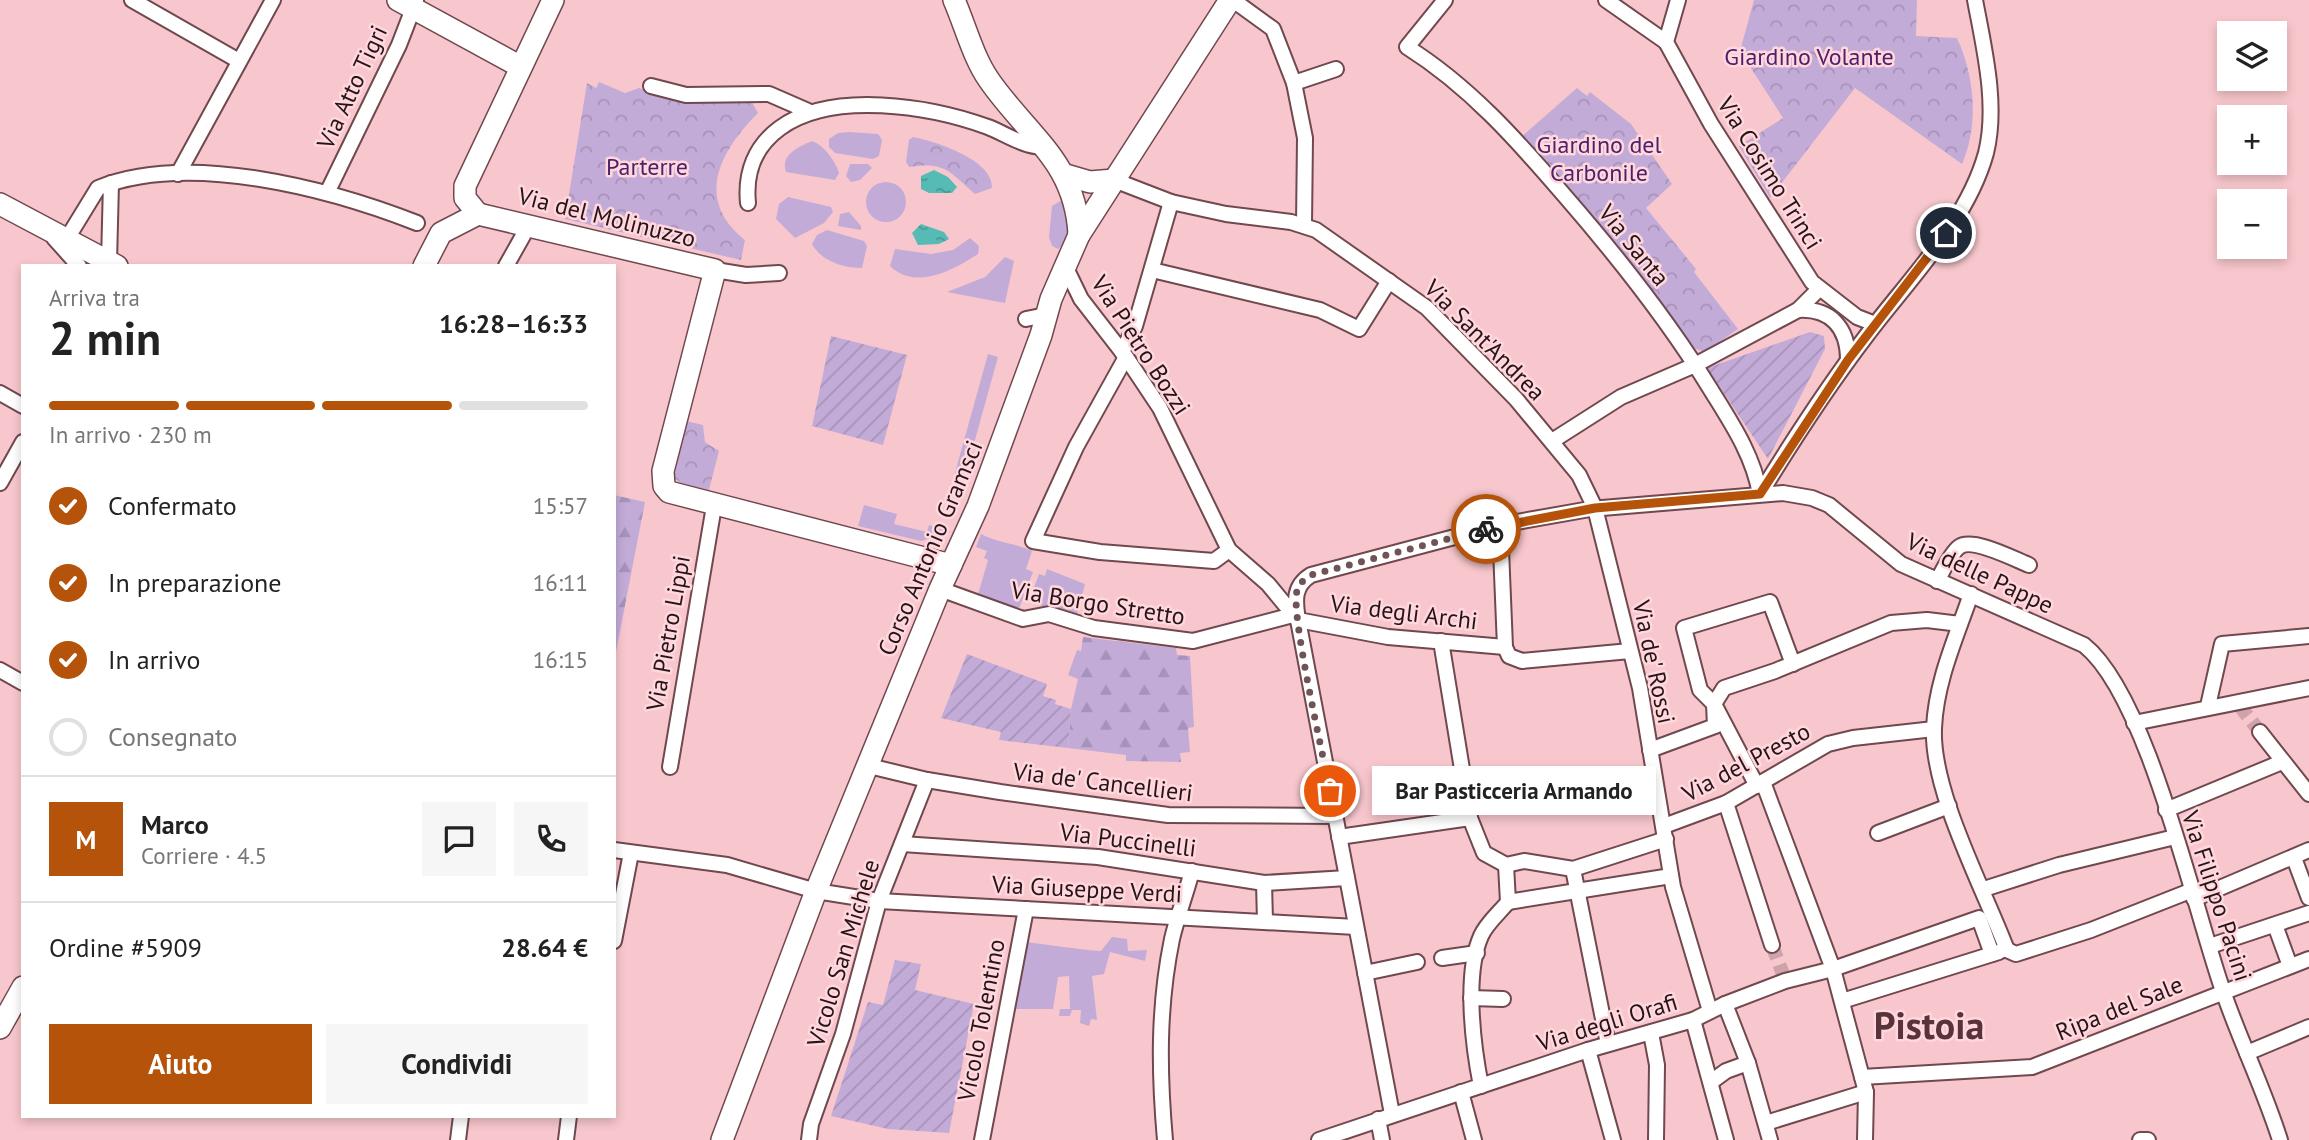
<!DOCTYPE html>
<html lang="it">
<head>
<meta charset="utf-8">
<style>
	:root { --surface:#fff; --page:#f6f6f6; --text:#222; --muted:#767676; --line:#e0e0e0; --accent:#b45309 }
	body { margin:0; font-family:"PT Sans",sans-serif; background:var(--page); color:var(--text); height:100vh; display:flex; flex-direction:column; font-size:26px; white-space:nowrap }
	* { box-sizing:border-box; margin:0 }
	p { font-size:23px; color:var(--muted) }
	.icon { flex:none; width:38px; height:38px; fill:none; stroke:currentColor; stroke-width:2; stroke-linecap:round; stroke-linejoin:round }
	.map { position:relative; flex:1; overflow:hidden }
	.sheet { position:absolute; left:21px; top:264px; width:595px; height:854px; display:flex; flex-direction:column; background:var(--surface); border-radius:0px; box-shadow:0 4px 10px #0003 }
	.sheet>* { flex:none }
	.controls { position:absolute; left:2217px; top:21px; display:grid; gap:14px }
	.controls a { display:grid; place-items:center; width:70px; height:70px; border-radius:0px; background:var(--surface); box-shadow:0 4px 10px #0003; font-size:35px }
	.pin { position:absolute; display:grid; place-items:center; width:60px; height:60px; color:#fff; margin:-30px; border:4px solid #fff; border-radius:50%; box-shadow:0 2px 7px #0007 }
	.courier { position:absolute; display:grid; place-items:center; width:70px; height:70px; margin:-35px; border:5px solid #b45309; border-radius:50%; background:#fff; color:#222; box-shadow:0 2px 9px #0007 }
	.bubble { position:absolute; height:49px; border-radius:0px; background:var(--surface); box-shadow:0 4px 10px #0003; font-size:23px; font-weight:700; line-height:49px; text-align:center }
	.summary em { font-style:normal; font-weight:700 }
	.summary div { display:flex; flex-direction:column-reverse }
	.summary { display:flex; align-items:center; justify-content:space-between; height:119px; padding:0 28px }
	h1 { font-size:46px; font-weight:700; line-height:52px }
	.bar { display:grid; grid-template-columns:repeat(4,1fr); gap:10px 7px; align-content:center; height:84px; padding:0 28px }
	.bar i { height:9px; border-radius:5px; background:var(--line) }
	.bar .selected { background:var(--accent) }
	.bar p { grid-column:span 4 }
	.line { display:flex; align-items:center; gap:18px; padding:0 28px; border-top:2px solid var(--line) }
	.line div { flex:1 }
	.round { display:grid; place-items:center; flex:none; width:74px; height:74px; border-radius:0px; background:var(--page) }
	ol { padding:0 28px; list-style:none }
	li { display:flex; align-items:center; gap:21px; height:77px }
	li p { margin-inline-start:auto }
	li .icon { padding:7px; border-radius:50%; background:var(--accent); color:#fff; stroke-width:4 }
	li:last-child { color:var(--muted) }
	li i { width:38px; height:38px; border:4px solid var(--line); border-radius:50% }
	.button { display:flex; gap:14px; margin-top:auto; padding:14px 28px }
	.button a { flex:1; height:80px; border-radius:0px; background:var(--accent); color:#fff; font-size:28px; font-weight:700; line-height:80px; text-align:center }
	.button a+a { background:var(--page); color:var(--text) }
	.map>svg:first-child { display:block }
	.grass { fill:#c3abd8 }
	.forest { fill:url(#forest-firs) }
	.park { fill:url(#park-crowns) }
	.garden { fill:url(#garden-furrows) }
	.water { fill:url(#water-ripples) }
	.lines { fill:none; stroke-linecap:round; stroke-linejoin:round }
	.street-tunnel { stroke:#cea3a9; stroke-width:14; stroke-dasharray:14 7; stroke-linecap:butt }
	.street-casing { stroke:#70484e; stroke-width:18 }
	.secondary-casing { stroke:#70484e; stroke-width:24 }
	.street { stroke:#fff; stroke-width:14 }
	.secondary { stroke:#fff; stroke-width:21 }
	.done { stroke:#705357; stroke-width:7; stroke-dasharray:0 12.6 }
	.route { stroke:#b45309; stroke-width:9 }
	.labels { text-anchor:middle; dominant-baseline:central; stroke-width:5; stroke-linejoin:round; paint-order:stroke }
	.park-label { font-size:24px; fill:#4d206a; stroke:#ffd7dc }
	.street-label { font-size:24px; fill:#261518; stroke:#ffd7dc }
	.town-label { font-size:38px; font-weight:bold; fill:#593339; stroke:#ffd7dc }
</style>
</head>
<body>
<div class="map">
<svg width="2309" height="1140" viewBox="0 0 2309 1140">
	<defs>
		<pattern id="forest-firs" width="22" height="20" patternUnits="userSpaceOnUse" patternTransform="scale(1.75)"><rect width="22" height="20" fill="#c3abd8"/><path d="M5 1l3.5 6h-7zM16 11l3.5 6h-7z" fill="#a792b9"/></pattern>
		<pattern id="park-crowns" width="20" height="18" patternUnits="userSpaceOnUse" patternTransform="scale(1.75)"><rect width="20" height="18" fill="#c3abd8"/><path d="M2 6a3 3 0 1 1 6 0M12 15a3 3 0 1 1 6 0" fill="none" stroke="#a792b9"/></pattern>
		<pattern id="garden-furrows" width="10" height="10" patternUnits="userSpaceOnUse" patternTransform="scale(1.75)"><rect width="10" height="10" fill="#c3abd8"/><path d="M-1 1l2-2M0 10L10 0M9 11l2-2" fill="none" stroke="#a792b9"/></pattern>
		<pattern id="water-ripples" width="26" height="14" patternUnits="userSpaceOnUse" patternTransform="scale(1.75)"><rect width="26" height="14" fill="#55bbb4"/><path d="M2 4q2-2 4 0t4 0M15 11q2-2 4 0t4 0" fill="none" stroke="#469791"/></pattern>
	</defs>
	<rect width="100%" height="100%" fill="#f8c7cd"/>
	<g class="grass">
		<polygon points="850,132 878,134 882,140 879,156 873,159 835,153 829,147 829,139 838,133"/>
		<path d="M812,141C824,145 835,161 839,173L835,180L786,172C780,155 798,147 812,141Z"/>
		<polygon points="850,164 868,164 872,168 860,180 851,182 846,176"/>
		<circle cx="886" cy="202" r="20"/>
		<polygon points="788,197 831,207 833,212 824,223 795,238 776,219 779,204"/>
		<polygon points="1062,200 1069,209 1066,241 1058,249 1052,246 1049,237 1052,206"/>
		<polygon points="849,212 861,226 861,230 838,226 840,214"/>
		<path d="M827,230L864,241L867,246L862,268C843,268 821,261 812,244L817,235Z"/>
		<path d="M970,238L979,246L978,254C953,270 916,291 890,266L895,249L931,254L953,250Z"/>
		<polygon points="1005,257 1014,261 1005,303 947,292 985,277"/>
		<polygon points="988,354 998,357 963,483 953,480"/>
		<polygon points="864,505 897,514 894,524 927,532 929,525 951,532 921,541 858,526"/>
		<path d="M981,534C998,543 1015,543 1032,551L1026,569L1033,572L1017,614L977,598L988,560L984,558L987,551L976,547Z"/>
		<polygon points="1047,569 1085,584 1076,619 1029,601 1039,574 1045,576"/>
		<path d="M1112,937L1127,939L1128,951L1147,950L1145,961L1110,952L1104,974L1092,976L1097,1020L1091,1019L1089,1026L1080,1023L1081,1010H1072L1070,1016H1059L1060,1009H1070L1069,976L1058,977L1053,1009H1013L1025,942C1054,945 1073,949 1101,951Z"/>
	</g>
	<g class="forest">
		<polygon points="614,495 645,502 616,652 614,652"/>
		<polygon points="1083,637 1176,648 1177,655 1190,656 1194,727 1188,728 1190,752 1180,753 1181,762 1126,761 1126,755 1068,748 1071,709 1078,679 1068,675 1077,650 1081,651"/>
	</g>
	<g class="park">
		<path d="M1754,0H1958H1917L1916,36L1957,38C1975,77 1979,125 1962,164L1855,88L1770,198L1739,146L1783,118L1740,51Z"/>
		<path d="M599,82L625,93L639,88L664,96L749,97L758,113C721,150 693,199 745,240L741,260L565,219L587,83L596,88Z"/>
		<polygon points="1577,88 1587,96 1590,92 1631,124 1672,184 1646,208 1696,269 1694,272 1738,329 1705,352 1693,348 1598,222 1520,138"/>
		<path d="M913,137C935,141 994,160 992,188L975,194C950,172 945,161 909,167L906,162L909,140Z"/>
		<polygon points="686,421 703,425 705,442 719,451 709,490 681,483 674,478"/>
	</g>
	<g class="garden">
		<polygon points="1810,332 1824,336 1825,349 1768,459 1707,368"/>
		<polygon points="831,336 907,355 883,445 812,426"/>
		<polygon points="967,654 1047,684 1043,696 1056,700 1055,704 1071,709 1068,748 999,740 1001,732 941,718"/>
		<polygon points="895,960 921,964 915,990 974,1004 949,1133 888,1129 831,1116 868,1002 883,1005"/>
	</g>
	<g class="water">
		<polygon points="934,170 948,177 957,187 952,193 929,193 921,189 921,176"/>
		<polygon points="921,224 944,232 949,239 939,244 918,245 912,233"/>
	</g>
	<g class="lines">
		<g class="street-tunnel">
			<polyline points="2239,705 2260,732"/>
			<polyline points="1772,945 1784,977"/>
		</g>
		<defs>
			<g id="street">
				<polyline points="132,0 239,61"/>
				<polyline points="1233,0 1273,29 1294,83 1305,138 1304,225"/>
				<path d="M1445,0L1407,47C1469,86 1517,140 1564,195C1618,257 1668,320 1711,390C1732,424 1753,455 1760,494"/>
				<polyline points="1606,0 1666,42"/>
				<polyline points="1678,0 1666,42 1711,124 1812,282 1857,317 1875,324"/>
				<polyline points="1294,83 1336,69"/>
				<polyline points="651,86 686,95 769,94 808,111"/>
				<polyline points="178,174 273,0"/>
				<polyline points="1114,180 1171,202 1226,214 1291,222 1316,230 1427,308 1516,399 1579,475 1595,508 1640,688 1673,887 1710,1011"/>
				<polyline points="327,193 399,45 416,1"/>
				<path d="M748,203C745,173 755,146 780,128C832,90 930,106 988,127C1006,134 1022,146 1043,147"/>
				<path d="M68,237L98,188C189,151 330,189 417,223"/>
				<polyline points="54,238 79,266"/>
				<polyline points="109,262 111,183"/>
				<polyline points="506,266 529,225"/>
				<polyline points="1066,268 1081,299 1126,357 1160,408 1229,550 1268,584 1297,619"/>
				<polyline points="715,270 746,275 779,273"/>
				<polyline points="1152,270 1320,310 1359,329 1389,281"/>
				<path d="M1798,310C1831,308 1848,328 1848,360"/>
				<polyline points="1026,319 1046,315"/>
				<polyline points="1122,352 1135,326 1171,202"/>
				<polyline points="1126,357 1076,447 1033,541 1100,552 1214,561 1229,550"/>
				<polyline points="0,393 23,406"/>
				<polyline points="1552,441 1621,397 1695,365 1798,310 1818,290"/>
				<polyline points="0,483 23,442"/>
				<path d="M1760,494C1793,440 1828,386 1867,335C1909,279 1967,222 1986,153C1998,105 1984,48 1975,0"/>
				<polyline points="1500,525 1505,647 1509,656 1522,661 1630,651"/>
				<path d="M1937,581C1943,571 1950,554 1959,547C1972,537 2014,559 2029,565"/>
				<polyline points="940,589 1023,619 1049,614 1094,628 1193,641 1293,615"/>
				<path d="M1971,594C1956,638 1936,681 1934,728C1931,791 1984,889 2007,950"/>
				<polyline points="1298,620 1388,637 1505,647"/>
				<polyline points="1441,641 1470,818 1484,853 1506,865 1524,861 1573,869 1666,839"/>
				<polyline points="0,670 23,683"/>
				<polyline points="2208,706 2222,644 2309,636"/>
				<polyline points="2134,723 2309,688"/>
				<polyline points="2260,732 2309,794"/>
				<polyline points="1650,750 1715,726 1714,704 1724,688 1775,671 1891,623 1927,620 1960,624"/>
				<polyline points="869,766 927,780 1000,792 1168,815 1335,816"/>
				<polyline points="670,767 714,506"/>
				<polyline points="1763,782 1833,969 1866,1092 1865,1140"/>
				<polyline points="1757,786 1714,704 1700,690 1684,628 1770,602 1793,664"/>
				<polyline points="1726,803 1772,945"/>
				<polyline points="2166,810 2282,762"/>
				<polyline points="1664,826 1726,803 1828,744 1853,738 1934,729"/>
				<polyline points="1878,833 1949,806"/>
				<polyline points="1339,837 1470,818"/>
				<polyline points="902,844 1098,857 1264,883 1347,878"/>
				<polyline points="614,850 727,865 816,891 879,901 1356,927"/>
				<polyline points="2294,858 2309,898"/>
				<polyline points="1506,865 1508,902 1671,876"/>
				<polyline points="1573,869 1608,1044"/>
				<polyline points="1264,883 1265,921"/>
				<polyline points="1984,889 2059,865 2175,837"/>
				<polyline points="2194,899 2309,850"/>
				<polyline points="2275,925 2290,966"/>
				<polyline points="614,941 631,853"/>
				<polyline points="2210,946 2309,913"/>
				<polyline points="2007,950 2016,954 2091,930 2190,891"/>
				<polyline points="1442,958 1477,953"/>
				<polyline points="1365,973 1417,962"/>
				<polyline points="1471,998 1503,999"/>
				<polyline points="1842,1001 1999,952"/>
				<polyline points="1725,1004 1748,1063 1770,1140"/>
				<polyline points="1693,1020 1726,1140"/>
				<polyline points="1651,1033 1657,1065 1656,1140"/>
				<polyline points="1588,1050 1613,1140"/>
				<polyline points="2247,1053 2309,1027"/>
				<polyline points="1862,1077 2032,1067 2309,959"/>
				<polyline points="1711,1082 1726,1071 1748,1063"/>
				<path d="M1481,1086C1473,1046 1464,974 1481,936C1486,924 1500,912 1508,902"/>
				<polyline points="1461,1092 1474,1140"/>
				<path d="M1392,1114L1298,620C1295,601 1293,586 1311,575L1500,525L1590,509L1783,493L1812,498L1829,505L1901,564L2084,645C2148,696 2194,909 2223,991C2240,1041 2264,1089 2280,1140"/>
				<polyline points="1378,1119 1382,1140"/>
				<polyline points="1766,1123 1866,1092"/>
				<polyline points="458,1140 461,1116"/>
				<polyline points="566,1140 569,1116"/>
				<polyline points="809,1140 811,1124 843,1034 879,901 927,780"/>
				<polyline points="982,1140 1026,909"/>
				<path d="M1165,1140C1159,1072 1158,1007 1172,939C1177,917 1186,894 1192,871"/>
				<polyline points="1319,1140 1588,1050 1693,1020 1725,1004 1785,981 1833,969 1979,918 1992,954"/>
				<polyline points="2140,1140 2148,1140"/>
			</g>
			<g id="secondary">
				<polyline points="398,0 521,67"/>
				<path d="M954,0C965,25 973,57 989,80C1027,135 1076,162 1079,235"/>
				<polyline points="1066,175 1090,182 1114,180"/>
				<polyline points="0,204 117,266"/>
				<polyline points="478,214 715,270 663,471 664,486 669,492 951,565"/>
				<polyline points="478,214 465,198 465,186 553,0"/>
				<polyline points="424,266 441,233 478,214"/>
				<polyline points="0,1028 23,987"/>
				<polyline points="722,1140 816,891 940,589 978,506 1041,335 1051,299 1079,235 1230,0"/>
			</g>
		</defs>
		<use href="#street" class="street-casing"/>
		<use href="#secondary" class="secondary-casing"/>
		<use href="#street" class="street"/>
		<use href="#secondary" class="secondary"/>
	</g>
	<g class="lines">
		<path class="done" d="M1330,791C1324,759 1290,612 1297,591C1299,583 1305,579 1311,575L1486,529"/>
		<polyline class="route" points="1486,529 1595,508 1760,494 1848,360 1946,233"/>
	</g>
	<g class="labels">
		<g class="park-label">
			<text x="1809" y="56">Giardino Volante</text>
			<text x="1599" y="144">Giardino del<tspan x="1599" dy="28">Carbonile</tspan></text>
			<text x="647" y="166">Parterre</text>
		</g>
		<g class="street-label">
			<text transform="translate(352 87) rotate(-65)">Via Atto Tigri</text>
			<text transform="translate(1770 173) rotate(58)">Via Cosimo Trinci</text>
			<text transform="translate(607 217) rotate(14)">Via del Molinuzzo</text>
			<text transform="translate(1634 245) rotate(51)">Via Santa</text>
			<text transform="translate(1485 340) rotate(45)">Via Sant'Andrea</text>
			<text transform="translate(1141 345) rotate(57)">Via Pietro Bozzi</text>
			<text transform="translate(930 548) rotate(-67)">Corso Antonio Gramsci</text>
			<text transform="translate(1980 573) rotate(25)">Via delle Pappe</text>
			<text transform="translate(1098 603) rotate(9)">Via Borgo Stretto</text>
			<text transform="translate(1404 612) rotate(7)">Via degli Archi</text>
			<text transform="translate(668 633) rotate(-80)">Via Pietro Lippi</text>
			<text transform="translate(1654 662) rotate(78)">Via de' Rossi</text>
			<text transform="translate(1746 762) rotate(-28)">Via del Presto</text>
			<text transform="translate(1103 782) rotate(7)">Via de' Cancellieri</text>
			<text transform="translate(1128 840) rotate(7)">Via Puccinelli</text>
			<text transform="translate(1087 889) rotate(3)">Via Giuseppe Verdi</text>
			<text transform="translate(2217 896) rotate(72)">Via Filippo Pacini</text>
			<text transform="translate(843 953) rotate(-73)">Vicolo San Michele</text>
			<text transform="translate(2119 1008) rotate(-22)">Ripa del Sale</text>
			<text transform="translate(981 1020) rotate(-79)">Vicolo Tolentino</text>
			<text transform="translate(1607 1022) rotate(-17)">Via degli Orafi</text>
		</g>
		<g class="town-label">
			<text x="1929" y="1024">Pistoia</text>
		</g>
	</g>
</svg>
<div class="controls">
<a><svg class="icon" aria-label="layers" viewBox="0 0 24 24"><path d="M12 4l9 5-9 5-9-5zM3 14l9 5 9-5"/></svg></a>
<a>+</a>
<a>−</a>
</div>
<div class="pin" style="left:1330px;top:791px;background:#ea580c"><svg class="icon" aria-label="bag" viewBox="0 0 24 24"><path d="M5 8h14l-1 12H6zM9 8a3 3 0 0 1 6 0"/></svg></div>
<div class="pin" style="left:1946px;top:233px;background:#1f2937"><svg class="icon" aria-label="home" viewBox="0 0 24 24"><path d="M3 11l9-7 9 7M6 9v11h12V9"/></svg></div>
<div class="courier" style="left:1486px;top:529px"><svg class="icon" aria-label="bike" viewBox="0 0 24 24"><circle cx="6" cy="16" r="4"/><circle cx="18" cy="16" r="4"/><path d="M6 16l4-8h5l3 8M10 8l3 8H6M13 5h3"/></svg></div>
<div class="bubble" style="left:1372px;top:766px;width:284px">Bar Pasticceria Armando</div>
<section class="sheet">
<div class="summary"><div><h1>2 min</h1><p>Arriva tra</p></div><em>16:28–16:33</em></div>
<div class="bar"><i class="selected"></i><i class="selected"></i><i class="selected"></i><i></i><p>In arrivo · 230 m</p></div>
<ol>
<li><svg class="icon" aria-label="check" viewBox="0 0 24 24"><path d="M5 12l5 5 9-10"/></svg>Confermato<p>15:57</p></li>
<li><svg class="icon" aria-label="check" viewBox="0 0 24 24"><path d="M5 12l5 5 9-10"/></svg>In preparazione<p>16:11</p></li>
<li><svg class="icon" aria-label="check" viewBox="0 0 24 24"><path d="M5 12l5 5 9-10"/></svg>In arrivo<p>16:15</p></li>
<li><i></i>Consegnato</li>
</ol>
<div class="line" style="height:126px"><b class="round" style="background:var(--accent);color:#fff">M</b><div><b>Marco</b><p>Corriere · 4.5</p></div><a class="round"><svg class="icon" aria-label="chat" viewBox="0 0 24 24"><path d="M4 5h16v11H9l-5 4z"/></svg></a><a class="round"><svg class="icon" aria-label="phone" viewBox="0 0 24 24"><path d="M5 4h4l2 5-3 2q2 4 5 5l2-3 5 2v4C11 20 4 13 5 4z"/></svg></a></div>
<div class="line" style="height:91px"><div>Ordine #5909</div><b>28.64 €</b></div>
<div class="button"><a>Aiuto</a><a>Condividi</a></div>
</section>
</div>
</body>
</html>
